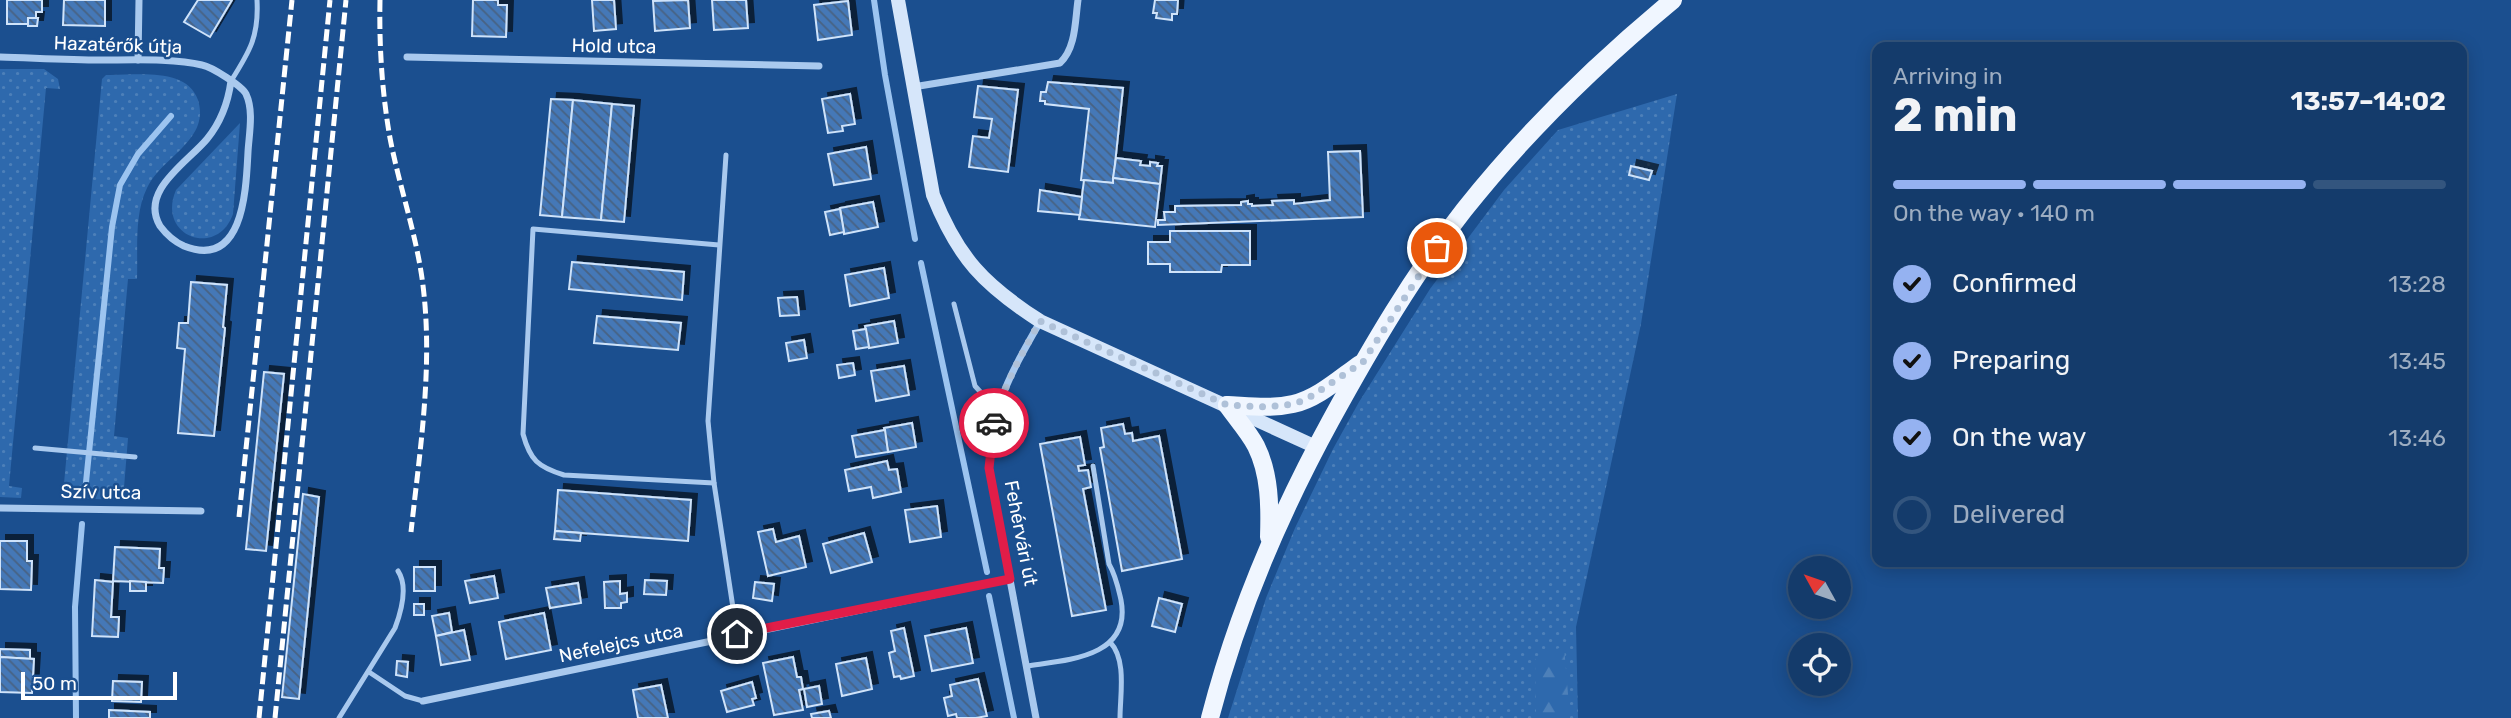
<!DOCTYPE html>
<html lang="en">
<head>
<meta charset="utf-8">
<style>
	:root { --surface:#143b6b; --page:#1d4271; --text:#f1f3f6; --muted:#9dadc1; --line:#33557e; --accent:#95b2f1 }
	body { margin:0; font-family:Rubik,sans-serif; background:var(--page); color:var(--text); height:100vh; display:flex; flex-direction:column; font-size:26px; white-space:nowrap }
	* { box-sizing:border-box; margin:0 }
	p { font-size:23px; color:var(--muted) }
	.icon { flex:none; width:38px; height:38px; fill:none; stroke:currentColor; stroke-width:2; stroke-linecap:round; stroke-linejoin:round }
	.map { position:relative; flex:1; overflow:hidden }
	.panel { position:absolute; left:1872px; top:42px; width:595px; height:525px; display:flex; flex-direction:column; background:var(--surface); border-radius:14px; box-shadow:0 4px 18px #0003,0 0 0 2px var(--line) }
	.panel>* { flex:none }
	.needle { width:46px; rotate:310deg }
	.buttons { position:absolute; left:1788px; top:556px; display:grid; gap:14px }
	.buttons a { display:grid; place-items:center; width:63px; height:63px; border-radius:50%; background:var(--surface); box-shadow:0 4px 18px #0003,0 0 0 2px var(--line); font-size:35px }
	.scale { position:absolute; left:21px; bottom:18px; width:156px; box-sizing:border-box; padding-left:7px; border:4px solid #fff; border-top:0; font-size:19px; line-height:24px; white-space:nowrap; color:#fff; -webkit-text-stroke:5px #1b4f8f; paint-order:stroke }
	.pin { position:absolute; display:grid; place-items:center; width:60px; height:60px; color:#fff; margin:-30px; border:4px solid #fff; border-radius:50%; box-shadow:0 2px 7px #0007 }
	.courier { position:absolute; display:grid; place-items:center; width:70px; height:70px; margin:-35px; border:5px solid #e11d48; border-radius:50%; background:#fff; color:#222; box-shadow:0 2px 9px #0007 }
	.summary em { font-style:normal; font-weight:700 }
	.summary div { display:flex; flex-direction:column-reverse }
	.summary { display:flex; align-items:center; justify-content:space-between; height:119px; padding:0 21px }
	h1 { font-size:46px; font-weight:700; line-height:52px }
	.bar { display:grid; grid-template-columns:repeat(4,1fr); gap:10px 7px; align-content:center; height:84px; padding:0 21px }
	.bar i { height:9px; border-radius:5px; background:var(--line) }
	.bar .current { background:var(--accent) }
	.bar p { grid-column:span 4 }
	ol { padding:0 21px; list-style:none }
	li { display:flex; align-items:center; gap:21px; height:77px }
	li p { margin-inline-start:auto }
	li .icon { padding:7px; border-radius:50%; background:var(--accent); color:#111; stroke-width:4 }
	li:last-child { color:var(--muted) }
	li i { width:38px; height:38px; border:4px solid var(--line); border-radius:50% }
	.map>svg:first-child { display:block }
	.grass { fill:url(#grass-dots) }
	.forest { fill:url(#forest-firs) }
	.lines { fill:none; stroke-linecap:round; stroke-linejoin:round }
	.stream { stroke:#9cc4f0; stroke-width:6 }
	.building { fill:url(#building-back-hatch); stroke:#cfe3fa; stroke-width:2; filter:url(#shadow) }
	.service { stroke:#a9c9ee; stroke-width:5 }
	.minor { stroke:#a9c9ee; stroke-width:7 }
	.secondary { stroke:#d6e6fa; stroke-width:14 }
	.primary { stroke:#f0f6ff; stroke-width:18 }
	.rail { stroke:#fff; stroke-width:5; stroke-dasharray:12 5; stroke-linecap:butt }
	.done { stroke:#afc1d8; stroke-width:7; stroke-dasharray:0 12.6 }
	.route { stroke:#e11d48; stroke-width:9 }
	.labels { text-anchor:middle; dominant-baseline:central; stroke-width:5; stroke-linejoin:round; paint-order:stroke }
	.street-label { font-size:19px; fill:#fff; stroke:#1b4f8f }
</style>
</head>
<body>
<div class="map">
<svg width="2511" height="718" viewBox="0 0 2511 718">
	<defs>
		<pattern id="grass-dots" width="8" height="8" patternUnits="userSpaceOnUse" patternTransform="scale(1.75)"><rect width="8" height="8" fill="#2e69ad"/><path d="M2 2h.1M6 6h.1" fill="none" stroke="#4d80b9" stroke-width="1.8" stroke-linecap="round"/></pattern>
		<pattern id="forest-firs" width="22" height="20" patternUnits="userSpaceOnUse" patternTransform="scale(1.75)"><rect width="22" height="20" fill="#2e69ad"/><path d="M5 1l3.5 6h-7zM16 11l3.5 6h-7z" fill="#4d80b9"/></pattern>
		<pattern id="building-back-hatch" width="6" height="6" patternUnits="userSpaceOnUse" patternTransform="scale(1.75)"><rect width="6" height="6" fill="#4478b7"/><path d="M-1 5l2 2M0 0l6 6M5-1l2 2" fill="none" stroke="#486282"/></pattern>
		<filter id="shadow"><feDropShadow dx="6" dy="-6" stdDeviation="0" flood-color="#0009"/></filter>
	</defs>
	<rect width="100%" height="100%" fill="#1b4f8f"/>
	<g class="grass">
		<polygon points="0,69 44,69 58,79 60,89 46,88 9,486 22,488 21,498 0,497"/>
		<path d="M106,75C134,76 186,66 198,100C202,113 200,125 192,136C179,155 157,167 147,188C134,214 138,250 137,279H128L114,436L128,438L123,500L67,498L63,494L102,79Z"/>
		<polygon points="1677,94 1641,324 1576,627 1578,718 1228,718 1266,598 1295,528 1333,449 1359,402 1430,289 1504,190 1558,130"/>
		<path d="M240,123L233,214C217,259 156,236 176,190Z"/>
	</g>
	<polygon class="forest" points="1564,646 1570,718 1536,718 1535,658"/>
	<g class="lines">
		<g class="stream">
			<polyline points="874,0 885,75 915,239"/>
			<polyline points="921,263 987,572"/>
			<polyline points="85,492 112,227 120,185 138,154 171,116"/>
			<polyline points="989,596 1014,718"/>
			<polyline points="76,718 75,607 82,524"/>
		</g>
	</g>
	<g class="building">
		<polygon points="7,0 42,0 42,12 36,12 36,18 28,18 28,24 7,24"/>
		<polygon points="64,0 105,0 105,26 63,25"/>
		<polygon points="198,0 232,0 210,37 184,22"/>
		<polygon points="473,0 498,0 498,5 507,5 506,37 472,36"/>
		<polygon points="592,0 614,0 616,29 594,31"/>
		<polygon points="688,0 690,28 655,31 653,1"/>
		<polygon points="712,0 746,0 748,28 714,30"/>
		<polygon points="1155,0 1178,0 1177,14 1172,14 1172,20 1156,18 1157,13 1153,13"/>
		<polygon points="848,1 852,35 818,40 814,5"/>
		<polygon points="28,18 38,18 37,26 28,26"/>
		<polygon points="1048,82 1123,88 1113,183 1081,180 1089,109 1045,104 1045,101 1040,101 1041,92 1046,92"/>
		<polygon points="978,86 1018,90 1008,172 969,167 973,136 989,138 992,119 974,117"/>
		<polygon points="850,94 855,124 842,126 843,131 828,133 822,99"/>
		<polygon points="551,99 573,100 562,217 540,215"/>
		<polygon points="573,100 612,104 601,220 562,217"/>
		<polygon points="612,104 634,106 624,222 601,220"/>
		<polygon points="866,147 871,179 834,185 828,154"/>
		<polygon points="1360,151 1363,217 1158,225 1158,220 1165,220 1164,212 1175,212 1175,206 1241,205 1241,202 1248,201 1248,204 1252,204 1252,206 1273,205 1272,201 1294,200 1294,204 1330,200 1328,152"/>
		<polygon points="1116,158 1141,161 1140,165 1150,166 1150,162 1158,163 1157,166 1162,166 1160,184 1113,178"/>
		<polygon points="1631,166 1652,171 1649,180 1629,175"/>
		<polygon points="1113,178 1160,184 1155,227 1079,219 1084,180 1113,183"/>
		<polygon points="1040,190 1082,197 1080,215 1038,211"/>
		<polygon points="873,202 878,227 844,234 840,208"/>
		<polygon points="840,209 844,232 830,235 825,212"/>
		<polygon points="1170,231 1250,231 1250,265 1222,265 1221,272 1170,272 1170,264 1148,264 1148,242 1170,242"/>
		<polygon points="572,262 684,272 682,300 569,289"/>
		<polygon points="884,268 889,298 850,306 845,275"/>
		<polygon points="191,282 227,285 223,327 225,328 214,436 178,433 185,349 177,348 179,323 188,323"/>
		<polygon points="797,297 799,315 780,316 778,298"/>
		<polygon points="597,316 681,323 678,350 594,343"/>
		<polygon points="894,321 898,343 869,348 865,326"/>
		<polygon points="866,329 869,347 856,349 853,331"/>
		<polygon points="804,340 807,358 789,361 786,343"/>
		<polygon points="853,363 855,375 839,378 837,365"/>
		<polygon points="904,366 909,395 876,401 871,371"/>
		<polygon points="264,372 284,374 266,551 246,549"/>
		<polygon points="912,423 916,447 888,452 884,428"/>
		<polygon points="1123,424 1125,434 1132,433 1133,441 1159,436 1182,559 1122,571 1100,448 1104,447 1101,428"/>
		<polygon points="885,430 888,452 856,457 852,436"/>
		<polygon points="1080,437 1085,465 1078,466 1079,471 1088,470 1091,487 1083,489 1106,610 1072,616 1040,444"/>
		<polygon points="887,461 889,470 897,469 901,492 873,498 871,487 849,491 845,470"/>
		<polygon points="558,490 691,500 688,541 555,531"/>
		<polygon points="303,494 319,497 299,699 282,697"/>
		<polygon points="937,506 941,537 910,542 905,510"/>
		<polygon points="773,529 776,542 799,536 806,567 768,576 758,532"/>
		<polygon points="555,531 581,533 580,541 554,539"/>
		<polygon points="864,533 872,562 831,573 823,544"/>
		<polygon points="0,541 27,541 27,561 32,561 31,590 0,589"/>
		<polygon points="115,547 160,549 159,568 164,568 163,583 113,581"/>
		<rect x="414" y="567" width="21" height="24"/>
		<polygon points="494,576 498,598 470,603 465,581"/>
		<polygon points="95,580 113,582 111,617 119,617 118,637 92,636"/>
		<polygon points="645,580 667,581 666,595 644,594"/>
		<polygon points="130,581 146,582 146,591 130,591"/>
		<polygon points="620,581 620,594 627,593 627,602 621,603 621,608 605,608 604,582"/>
		<polygon points="755,582 774,584 772,601 753,598"/>
		<polygon points="578,583 581,603 550,608 546,588"/>
		<polygon points="1159,598 1182,604 1175,632 1152,626"/>
		<rect x="414" y="604" width="10" height="11"/>
		<polygon points="449,613 452,632 436,636 432,616"/>
		<polygon points="544,613 551,650 506,659 499,622"/>
		<polygon points="904,628 914,676 901,679 900,676 894,677 889,653 895,651 891,631"/>
		<polygon points="966,628 973,663 932,671 925,636"/>
		<polygon points="464,630 470,660 441,665 436,636"/>
		<polygon points="0,649 30,650 30,659 0,657"/>
		<polygon points="0,657 34,659 32,693 0,692"/>
		<polygon points="793,657 797,677 801,677 803,689 799,690 803,710 774,715 763,663"/>
		<polygon points="866,658 872,689 842,696 836,664"/>
		<polygon points="397,661 408,662 407,677 396,675"/>
		<polygon points="978,679 987,716 976,718 957,718 956,714 948,716 944,698 952,696 950,685"/>
		<polygon points="113,681 142,682 141,702 112,701"/>
		<polygon points="752,682 756,698 752,699 754,705 727,712 721,691"/>
		<polygon points="661,685 668,718 638,718 633,690"/>
		<polygon points="819,686 822,704 807,707 804,689"/>
		<polygon points="109,710 150,712 150,718 109,718"/>
		<polygon points="829,711 831,718 812,718 811,714"/>
	</g>
	<g class="lines">
		<g class="service">
			<path d="M231,81C250,51 259,36 257,0"/>
			<polyline points="726,155 708,421 714,483 737,634"/>
			<polyline points="954,304 975,386 985,397 999,403"/>
			<polyline points="35,448 135,457"/>
			<path d="M714,483L564,475C538,467 530,460 523,434L533,229L719,245"/>
			<path d="M1110,642C1127,660 1120,695 1120,718"/>
			<path d="M1027,666C1066,660 1132,658 1121,600C1118,587 1116,576 1109,564L1093,466"/>
			<polyline points="369,672 405,696 423,701"/>
			<path d="M339,718L395,628C401,612 408,586 398,571"/>
		</g>
		<g class="minor">
			<path d="M0,57C34,58 68,60 101,60C130,60 175,58 202,65C212,67 242,86 246,94C254,111 249,134 248,152C246,189 244,270 184,246C175,242 166,234 160,226C139,191 188,162 207,139C221,122 228,103 231,81"/>
			<polyline points="407,57 819,66"/>
			<polyline points="138,60 139,0"/>
			<path d="M913,87L1060,63C1076,48 1075,21 1078,0"/>
			<polyline points="0,508 201,511"/>
			<polyline points="423,701 1010,579"/>
			<path d="M1036,718L989,468C991,446 992,423 1000,402C1010,374 1025,348 1040,322"/>
		</g>
		<path class="secondary" d="M898,0L933,195C958,258 984,285 1040,321L1316,447"/>
		<g class="primary">
			<path d="M1227,405C1236,418 1248,431 1256,446C1270,474 1270,507 1269,537"/>
			<path d="M1227,405C1249,406 1271,409 1293,404C1317,399 1340,378 1360,364"/>
			<path d="M1210,718C1237,613 1279,515 1331,420C1371,347 1413,275 1464,210C1525,133 1598,62 1673,0"/>
		</g>
		<g class="rail">
			<path d="M380,0C379,45 382,93 390,138C399,185 415,230 422,278C434,363 420,448 411,532"/>
			<polyline points="239,517 292,0"/>
			<polyline points="259,718 330,0"/>
			<polyline points="275,718 346,0"/>
		</g>
	</g>
	<g class="lines">
		<path class="done" d="M994,423C1003,386 1022,354 1040,321L1227,405L1266,407L1295,404L1310,397L1363,362L1437,248"/>
		<polyline class="route" points="737,634 1010,579 989,468 994,423"/>
	</g>
	<g class="labels">
		<g class="street-label">
			<text transform="translate(118 45) rotate(2)">Hazatérők útja</text>
			<text transform="translate(614 46) rotate(1)">Hold utca</text>
			<text transform="translate(101 492) rotate(1)">Szív utca</text>
			<text transform="translate(1021 533) rotate(79)">Fehérvári út</text>
			<text transform="translate(621 643) rotate(-12)">Nefelejcs utca</text>
		</g>
	</g>
</svg>
<div class="buttons">
<a><svg class="needle" viewBox="-14 -14 28 28"><path d="M0-13l5 13h-10z" fill="#e53935"/><path d="M0 13l5-13h-10z" fill="#9dadc1"/></svg></a>
<a><svg class="icon" aria-label="locate" viewBox="0 0 24 24"><circle cx="12" cy="12" r="6"/><path d="M12 2v4M12 18v4M2 12h4M18 12h4"/></svg></a>
</div>
<div class="scale">50 m</div>
<div class="pin" style="left:1437px;top:248px;background:#ea580c"><svg class="icon" aria-label="bag" viewBox="0 0 24 24"><path d="M5 8h14l-1 12H6zM9 8a3 3 0 0 1 6 0"/></svg></div>
<div class="pin" style="left:737px;top:634px;background:#1f2937"><svg class="icon" aria-label="home" viewBox="0 0 24 24"><path d="M3 11l9-7 9 7M6 9v11h12V9"/></svg></div>
<div class="courier" style="left:994px;top:423px"><svg class="icon" aria-label="car" viewBox="0 0 24 24"><path d="M5 17H2v-5l4-1 3-4h7l3 4 3 1v5h-3M9 17h6M6 11h13"/><circle cx="7" cy="17" r="2"/><circle cx="17" cy="17" r="2"/></svg></div>
<section class="panel">
<div class="summary"><div><h1>2 min</h1><p>Arriving in</p></div><em>13:57–14:02</em></div>
<div class="bar"><i class="current"></i><i class="current"></i><i class="current"></i><i></i><p>On the way · 140 m</p></div>
<ol>
<li><svg class="icon" aria-label="check" viewBox="0 0 24 24"><path d="M5 12l5 5 9-10"/></svg>Confirmed<p>13:28</p></li>
<li><svg class="icon" aria-label="check" viewBox="0 0 24 24"><path d="M5 12l5 5 9-10"/></svg>Preparing<p>13:45</p></li>
<li><svg class="icon" aria-label="check" viewBox="0 0 24 24"><path d="M5 12l5 5 9-10"/></svg>On the way<p>13:46</p></li>
<li><i></i>Delivered</li>
</ol>
</section>
</div>
</body>
</html>
